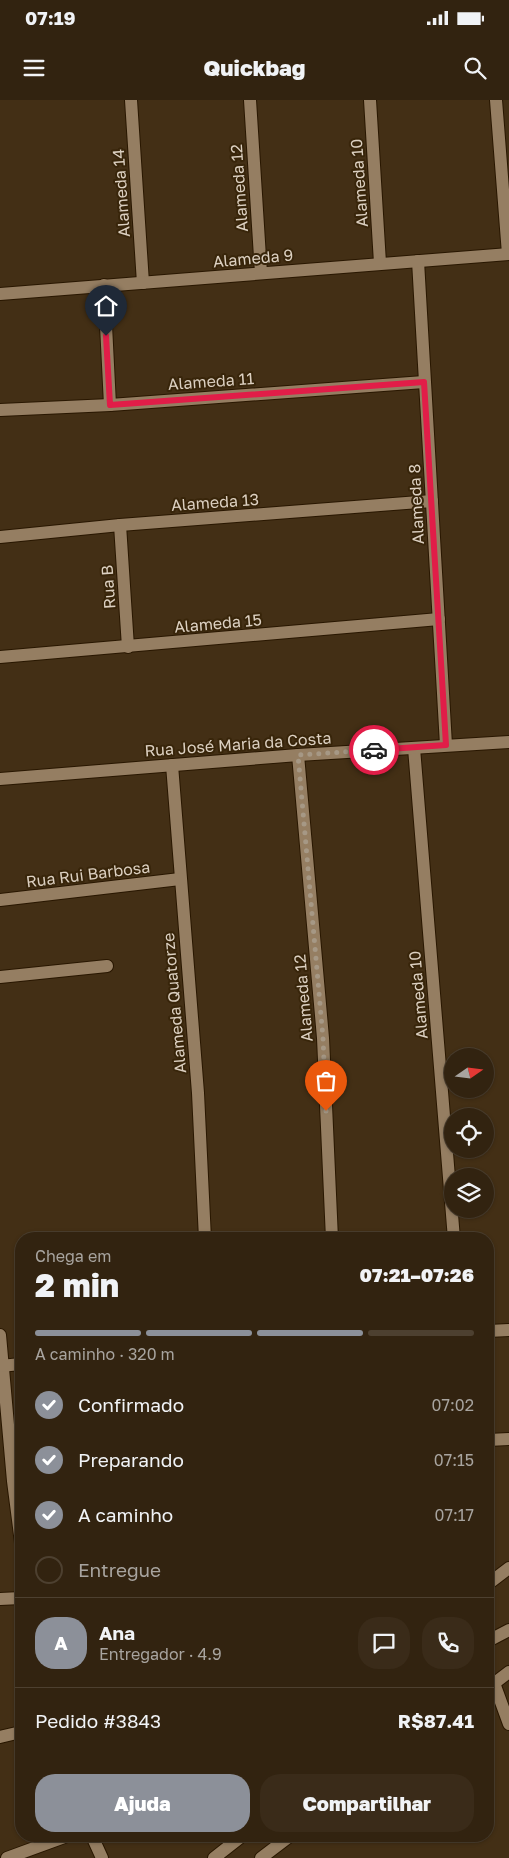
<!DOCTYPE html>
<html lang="pt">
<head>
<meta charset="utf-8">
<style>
	:root { --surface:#322310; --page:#3a2b19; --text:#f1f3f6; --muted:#a8a49f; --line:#4d4030; --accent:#8c9099 }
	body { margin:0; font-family:"Golos Text",sans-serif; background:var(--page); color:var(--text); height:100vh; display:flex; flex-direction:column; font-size:19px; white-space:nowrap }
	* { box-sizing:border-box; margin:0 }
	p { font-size:16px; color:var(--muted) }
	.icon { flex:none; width:28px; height:28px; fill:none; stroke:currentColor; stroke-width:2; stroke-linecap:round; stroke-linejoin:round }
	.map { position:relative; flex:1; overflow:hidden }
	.panel { position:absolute; left:15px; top:1132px; width:479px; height:610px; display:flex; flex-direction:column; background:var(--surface); border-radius:20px; box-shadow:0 1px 4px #0004,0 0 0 1px var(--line) }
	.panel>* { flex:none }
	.needle { width:32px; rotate:76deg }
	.tools { position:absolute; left:444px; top:948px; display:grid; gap:10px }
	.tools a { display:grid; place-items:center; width:50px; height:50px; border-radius:50%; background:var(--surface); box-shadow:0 1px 4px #0004,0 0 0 1px var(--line); font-size:25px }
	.pin { position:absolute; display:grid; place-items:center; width:42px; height:42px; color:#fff; margin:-51px -21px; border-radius:50% 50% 50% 0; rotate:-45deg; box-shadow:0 0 5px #0007 }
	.pin .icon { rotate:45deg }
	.courier { position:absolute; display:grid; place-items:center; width:50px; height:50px; margin:-25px; border:4px solid #e11d48; border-radius:50%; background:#fff; color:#222; box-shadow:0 1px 6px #0007 }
	.summary em { font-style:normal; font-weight:800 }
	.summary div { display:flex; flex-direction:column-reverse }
	.summary { display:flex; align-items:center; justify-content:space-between; height:85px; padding:0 20px }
	h1 { font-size:32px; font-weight:800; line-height:38px }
	.bar { display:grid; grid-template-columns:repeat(4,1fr); gap:8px 5px; align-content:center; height:60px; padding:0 20px }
	.bar i { height:6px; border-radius:4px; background:var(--line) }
	.bar .current { background:var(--accent) }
	.bar p { grid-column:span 4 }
	.line { display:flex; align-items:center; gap:12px; padding:0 20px; border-top:1px solid var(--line) }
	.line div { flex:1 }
	.round { display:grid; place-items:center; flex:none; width:52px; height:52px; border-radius:20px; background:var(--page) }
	ol { padding:0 20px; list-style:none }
	li { display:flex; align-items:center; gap:15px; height:55px }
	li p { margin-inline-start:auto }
	li .icon { padding:5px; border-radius:50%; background:var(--accent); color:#fff; stroke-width:4 }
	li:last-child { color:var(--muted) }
	li i { width:28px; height:28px; border:2px solid var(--line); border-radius:50% }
	.button { display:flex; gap:10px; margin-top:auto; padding:10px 20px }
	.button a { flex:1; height:58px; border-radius:20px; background:var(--accent); color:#fff; font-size:20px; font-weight:800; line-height:58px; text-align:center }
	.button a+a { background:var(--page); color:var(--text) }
	.status { display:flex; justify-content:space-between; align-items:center; height:35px; padding:0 25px; background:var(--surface); direction:ltr }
	.status svg { height:14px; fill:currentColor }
	header { display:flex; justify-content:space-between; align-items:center; height:65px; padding:0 20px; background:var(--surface); font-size:22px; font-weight:800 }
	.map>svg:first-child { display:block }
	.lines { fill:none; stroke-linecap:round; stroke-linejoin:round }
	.minor-casing { stroke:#291700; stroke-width:14 }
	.secondary-casing { stroke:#291700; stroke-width:14 }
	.minor { stroke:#957e62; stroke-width:12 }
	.secondary { stroke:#957e62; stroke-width:12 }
	.done { stroke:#a69885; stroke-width:5; stroke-dasharray:0 9 }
	.route { stroke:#e11d48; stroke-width:6 }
	.labels { text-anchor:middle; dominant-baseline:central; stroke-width:4; stroke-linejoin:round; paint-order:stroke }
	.street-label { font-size:16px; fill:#dcd0c1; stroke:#38250a }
</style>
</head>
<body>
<div class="status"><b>07:19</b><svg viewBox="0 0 49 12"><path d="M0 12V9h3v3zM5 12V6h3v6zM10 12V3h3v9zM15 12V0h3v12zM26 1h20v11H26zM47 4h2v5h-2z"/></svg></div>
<header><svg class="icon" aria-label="menu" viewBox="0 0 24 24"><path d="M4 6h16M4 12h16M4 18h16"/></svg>Quickbag<svg class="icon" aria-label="search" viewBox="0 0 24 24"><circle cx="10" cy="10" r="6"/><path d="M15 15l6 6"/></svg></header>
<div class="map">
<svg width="509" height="1758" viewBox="0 0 509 1758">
	<rect width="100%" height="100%" fill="#432f15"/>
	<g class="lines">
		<defs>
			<g id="minor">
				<polyline points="131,0 143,183"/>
				<polyline points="250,0 261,173"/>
				<polyline points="370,0 380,163"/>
				<polyline points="496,0 508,154"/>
				<polyline points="418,161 446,645"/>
				<polyline points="104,185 110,305"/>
				<polyline points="0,194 509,154"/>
				<polyline points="0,310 110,305 424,282"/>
				<polyline points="120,425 128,547"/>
				<polyline points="0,437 120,425 432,401"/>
				<polyline points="0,557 439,519"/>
				<polyline points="414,648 454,1139"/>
				<polyline points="298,655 323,938 332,1139"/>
				<polyline points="172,665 198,993 205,1139"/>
				<polyline points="0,679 298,655 509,642"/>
				<polyline points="0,800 180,779"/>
				<polyline points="0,877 107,866"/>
				<polyline points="488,1231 509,1230"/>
				<polyline points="0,1235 13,1381 21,1443"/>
				<polyline points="0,1266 21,1264"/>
				<polyline points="488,1340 509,1339"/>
				<polyline points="488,1484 509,1468"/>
				<polyline points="0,1499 21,1498"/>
				<polyline points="494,1583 509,1624"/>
				<polyline points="0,1637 21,1632"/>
				<polyline points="92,1736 102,1758"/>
				<polyline points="7,1758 67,1736"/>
			</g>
			<g id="secondary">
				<polyline points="488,1541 509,1530"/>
				<polyline points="488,1588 509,1572"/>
				<polyline points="214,1758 242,1736"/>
				<polyline points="261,1758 290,1736"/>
			</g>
		</defs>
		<use href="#minor" class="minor-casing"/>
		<use href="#secondary" class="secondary-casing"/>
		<use href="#minor" class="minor"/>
		<use href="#secondary" class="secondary"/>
	</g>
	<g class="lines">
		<polyline class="done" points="326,1011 323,938 298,655 374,650"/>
		<polyline class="route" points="106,236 110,305 424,282 446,645 374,650"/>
	</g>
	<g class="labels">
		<g class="street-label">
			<text transform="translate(359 83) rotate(-94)">Alameda 10</text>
			<text transform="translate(239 88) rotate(-94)">Alameda 12</text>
			<text transform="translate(121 93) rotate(-94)">Alameda 14</text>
			<text transform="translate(253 158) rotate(-5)">Alameda 9</text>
			<text transform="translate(211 281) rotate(-4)">Alameda 11</text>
			<text transform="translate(215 402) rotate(-4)">Alameda 13</text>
			<text transform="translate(416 404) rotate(-93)">Alameda 8</text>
			<text transform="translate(108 487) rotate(-94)">Rua B</text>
			<text transform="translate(218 523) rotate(-5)">Alameda 15</text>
			<text transform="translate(238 644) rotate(-4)">Rua José Maria da Costa</text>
			<text transform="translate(88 774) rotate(-7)">Rua Rui Barbosa</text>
			<text transform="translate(418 895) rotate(-95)">Alameda 10</text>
			<text transform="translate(303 898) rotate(-95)">Alameda 12</text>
			<text transform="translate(174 903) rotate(-95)">Alameda Quatorze</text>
		</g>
	</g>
</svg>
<div class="tools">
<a><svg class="needle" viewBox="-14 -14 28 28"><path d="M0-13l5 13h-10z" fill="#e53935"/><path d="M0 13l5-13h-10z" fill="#a8a49f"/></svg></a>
<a><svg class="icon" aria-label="locate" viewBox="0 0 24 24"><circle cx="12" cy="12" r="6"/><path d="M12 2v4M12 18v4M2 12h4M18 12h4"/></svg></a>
<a><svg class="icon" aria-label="layers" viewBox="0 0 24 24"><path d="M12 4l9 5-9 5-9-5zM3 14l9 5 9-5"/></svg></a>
</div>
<div class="pin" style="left:326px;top:1011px;background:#ea580c"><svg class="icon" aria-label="bag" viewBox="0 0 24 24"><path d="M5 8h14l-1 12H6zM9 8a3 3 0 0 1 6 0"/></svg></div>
<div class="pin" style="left:106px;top:236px;background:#1f2937"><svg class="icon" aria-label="home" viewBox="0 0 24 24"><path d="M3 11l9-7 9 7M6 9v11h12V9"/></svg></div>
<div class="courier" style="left:374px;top:650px"><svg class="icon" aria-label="car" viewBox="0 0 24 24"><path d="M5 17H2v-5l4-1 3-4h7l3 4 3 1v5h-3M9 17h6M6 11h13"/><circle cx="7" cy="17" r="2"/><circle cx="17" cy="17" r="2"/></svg></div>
<section class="panel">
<div class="summary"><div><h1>2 min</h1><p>Chega em</p></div><em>07:21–07:26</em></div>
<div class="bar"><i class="current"></i><i class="current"></i><i class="current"></i><i></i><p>A caminho · 320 m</p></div>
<ol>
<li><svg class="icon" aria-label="check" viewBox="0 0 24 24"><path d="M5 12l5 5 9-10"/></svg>Confirmado<p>07:02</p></li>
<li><svg class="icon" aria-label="check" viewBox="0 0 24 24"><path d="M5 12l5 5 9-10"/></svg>Preparando<p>07:15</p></li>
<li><svg class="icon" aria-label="check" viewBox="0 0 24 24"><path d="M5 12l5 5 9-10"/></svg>A caminho<p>07:17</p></li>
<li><i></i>Entregue</li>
</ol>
<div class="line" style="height:90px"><b class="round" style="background:var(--accent);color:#fff">A</b><div><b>Ana</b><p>Entregador · 4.9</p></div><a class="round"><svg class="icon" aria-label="chat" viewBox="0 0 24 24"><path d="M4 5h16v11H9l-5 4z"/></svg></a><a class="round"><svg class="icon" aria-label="phone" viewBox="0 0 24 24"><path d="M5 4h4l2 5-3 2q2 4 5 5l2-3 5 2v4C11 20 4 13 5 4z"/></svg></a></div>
<div class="line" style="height:65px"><div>Pedido #3843</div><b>R$87.41</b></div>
<div class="button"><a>Ajuda</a><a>Compartilhar</a></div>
</section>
</div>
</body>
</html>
